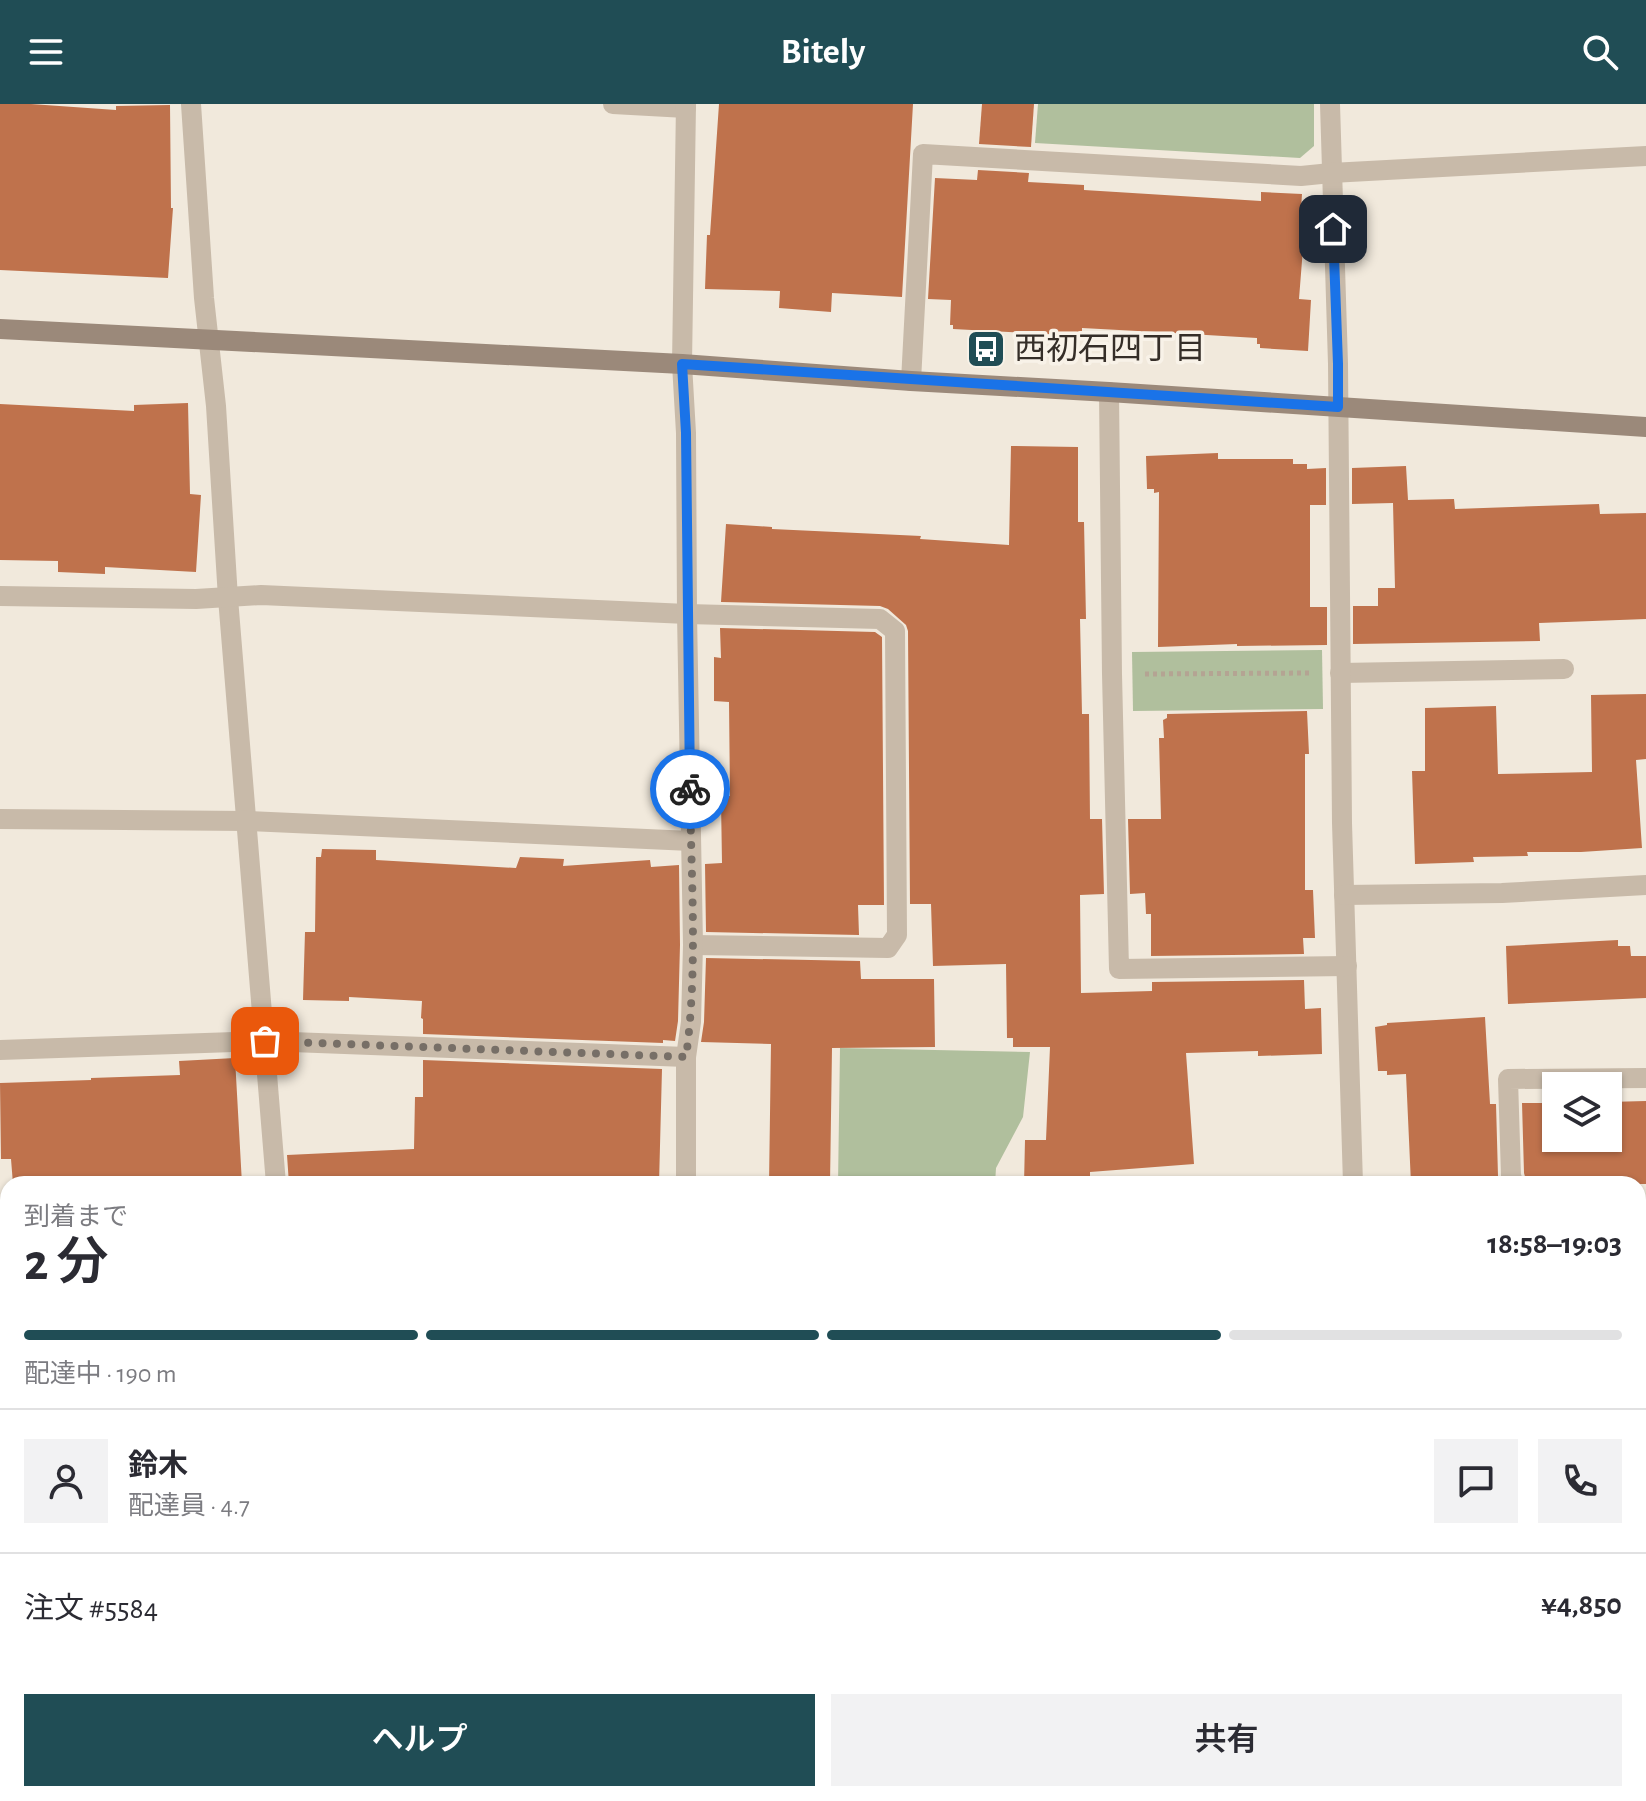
<!DOCTYPE html>
<html lang="ja">
<head>
<meta charset="utf-8">
<style>
	:root { --surface:#fff; --page:#f2f2f3; --text:#2b2b33; --muted:#7c7c81; --line:#e1e1e2; --accent:#204d55 }
	body { margin:0; font-family:"Alegreya Sans","Noto Sans JP",sans-serif; background:var(--page); color:var(--text); height:100vh; display:flex; flex-direction:column; font-size:30px; white-space:nowrap }
	* { box-sizing:border-box; margin:0 }
	p { font-size:26px; color:var(--muted) }
	.icon { flex:none; width:44px; height:44px; fill:none; stroke:currentColor; stroke-width:2; stroke-linecap:round; stroke-linejoin:round }
	.map { position:relative; flex:1; overflow:hidden }
	.details { position:absolute; left:0px; top:1072px; width:1646px; height:626px; display:flex; flex-direction:column; background:var(--surface); border-radius:24px 24px 0 0; box-shadow:0 2px 6px #0004 }
	.details>* { flex:none }
	.fabs { position:absolute; left:1542px; top:968px; display:grid; gap:16px }
	.fabs a { display:grid; place-items:center; width:80px; height:80px; border-radius:0px; background:var(--surface); box-shadow:0 2px 6px #0004; font-size:40px }
	.pin { position:absolute; display:grid; place-items:center; width:68px; height:68px; color:#fff; margin:-34px; border-radius:16px; box-shadow:0 4px 12px #0006 }
	.courier { position:absolute; display:grid; place-items:center; width:80px; height:80px; margin:-40px; border:6px solid #1a73e8; border-radius:50%; background:#fff; color:#222; box-shadow:0 2px 10px #0007 }
	.head em { font-style:normal; font-weight:600 }
	.head div { display:flex; flex-direction:column-reverse }
	.head { display:flex; align-items:center; justify-content:space-between; height:136px; padding:0 24px }
	h1 { font-size:52px; font-weight:600; line-height:60px }
	.bar { display:grid; grid-template-columns:repeat(4,1fr); gap:12px 8px; align-content:center; height:96px; padding:0 24px }
	.bar i { height:10px; border-radius:6px; background:var(--line) }
	.bar .on { background:var(--accent) }
	.bar p { grid-column:span 4 }
	.line { display:flex; align-items:center; gap:20px; padding:0 24px; border-top:2px solid var(--line) }
	.line div { flex:1 }
	.round { display:grid; place-items:center; flex:none; width:84px; height:84px; border-radius:0px; background:var(--page) }
	.primary-button { display:flex; gap:16px; margin-top:auto; padding:16px 24px }
	.primary-button a { flex:1; height:92px; border-radius:0px; background:var(--accent); color:#fff; font-size:32px; font-weight:600; line-height:92px; text-align:center }
	.primary-button a+a { background:var(--page); color:var(--text) }
	header { display:flex; justify-content:space-between; align-items:center; height:104px; padding:0 24px; background:var(--accent); color:#fff; font-size:36px; font-weight:600 }
	.map>svg:first-child { display:block }
	.green { fill:#b0bf9d }
	.building { fill:#bf724c }
	.lines { fill:none; stroke-linecap:round; stroke-linejoin:round }
	.path { stroke:#b4a493; stroke-width:5; stroke-dasharray:4 4; stroke-linecap:butt }
	.lane { stroke:#c8baa9; stroke-width:20 }
	.street { stroke:#c8baa9; stroke-width:20 }
	.secondary { stroke:#9b897a; stroke-width:20 }
	.done { stroke:#776f67; stroke-width:8; stroke-dasharray:0 14.4 }
	.route { stroke:#1a73e8; stroke-width:10 }
	.labels { text-anchor:middle; dominant-baseline:central; stroke-width:7; stroke-linejoin:round; paint-order:stroke }
	.poi-label { font-size:32px; fill:#352e28; stroke:#f8f2e8; text-anchor:start }
</style>
</head>
<body>
<header><svg class="icon" aria-label="menu" viewBox="0 0 24 24"><path d="M4 6h16M4 12h16M4 18h16"/></svg>Bitely<svg class="icon" aria-label="search" viewBox="0 0 24 24"><circle cx="10" cy="10" r="6"/><path d="M15 15l6 6"/></svg></header>
<div class="map">
<svg width="1646" height="1697" viewBox="0 0 1646 1697">
	<rect width="100%" height="100%" fill="#f1e9dc"/>
	<g class="green">
		<polygon points="1038,0 1314,0 1314,42 1300,54 1035,39"/>
		<polygon points="1322,546 1323,605 1133,607 1132,548"/>
		<polygon points="840,944 1030,948 1023,1013 996,1064 995,1080 838,1080"/>
		<rect x="1638" y="1157" width="8" height="447"/>
		<polygon points="8,1618 8,1690 20,1690 20,1697 0,1697 0,1619"/>
		<polygon points="1638,1680 1646,1680 1646,1697 1394,1697 1394,1690 1638,1690"/>
	</g>
	<g class="building">
		<polygon points="0,0 31,0 116,6 116,2 170,1 171,104 173,104 168,174 0,166"/>
		<polygon points="719,0 913,0 902,193 832,189 831,208 779,204 780,187 705,185 707,131 710,131"/>
		<polygon points="982,0 1034,0 1031,43 979,40"/>
		<polygon points="978,66 1029,69 1028,78 1084,81 1084,86 1261,97 1261,88 1302,90 1301,105 1306,106 1299,195 1311,196 1308,247 1260,244 1260,240 1257,240 1257,234 1156,228 1082,224 1082,232 953,225 953,221 950,221 951,196 928,195 935,74 977,76"/>
		<polygon points="188,299 190,390 201,391 196,468 105,463 105,470 58,468 58,457 0,456 0,300 134,307 134,301"/>
		<polygon points="1011,342 1078,343 1078,418 1084,418 1086,515 1080,515 1082,610 1089,610 1090,715 1102,715 1104,790 1080,791 1081,889 1152,887 1152,878 1304,876 1305,905 1321,904 1322,950 1258,952 1258,947 1186,949 1194,1060 1090,1068 1090,1080 1024,1080 1025,1036 1046,1036 1050,943 1013,943 1013,934 1007,934 1006,860 933,862 931,800 910,800 908,527 906,521 888,505 880,502 721,498 726,420 772,423 772,425 921,432 920,435 1009,441"/>
		<polygon points="1218,349 1218,355 1293,355 1293,360 1307,360 1307,365 1326,364 1326,401 1310,401 1310,503 1327,503 1327,541 1237,542 1237,540 1158,543 1159,388 1154,389 1154,385 1147,385 1146,352"/>
		<polygon points="1406,362 1408,396 1454,395 1455,405 1599,400 1600,410 1646,409 1646,515 1539,519 1540,537 1353,540 1353,502 1378,502 1378,484 1395,484 1393,399 1352,400 1352,364"/>
		<polygon points="720,524 875,528 882,533 884,801 858,801 859,831 706,828 705,760 722,759 721,697 727,696 727,692 730,692 729,598 714,597 714,553 721,554"/>
		<polygon points="1646,590 1646,655 1636,656 1642,744 1581,748 1527,748 1528,752 1473,753 1474,758 1415,760 1412,667 1425,667 1425,604 1496,602 1498,670 1592,668 1591,591"/>
		<polygon points="1307,607 1309,650 1305,650 1305,786 1313,786 1315,834 1303,834 1304,850 1151,852 1151,810 1146,810 1145,789 1130,790 1128,715 1161,715 1159,634 1164,634 1163,616 1167,614 1167,610"/>
		<polygon points="322,745 376,746 376,756 516,764 520,753 564,755 563,762 650,756 651,763 679,761 680,841 678,917 675,937 663,936 663,939 423,930 423,915 421,914 422,897 349,893 349,897 303,896 305,828 315,828 316,753 321,753"/>
		<polygon points="1618,836 1618,842 1630,842 1631,852 1646,852 1646,894 1508,900 1506,842"/>
		<polygon points="706,854 860,857 861,875 934,875 935,943 832,944 830,1080 769,1080 771,940 701,938 704,918"/>
		<polygon points="1485,913 1490,1000 1496,1000 1498,1072 1500,1080 1411,1080 1406,970 1387,971 1387,967 1378,967 1375,923 1387,921 1387,919"/>
		<polygon points="235,954 242,1080 13,1080 11,1055 1,1055 0,979 91,976 91,974 180,971 179,957"/>
		<polygon points="423,956 662,965 659,1080 289,1080 287,1051 414,1045 415,993 423,993"/>
		<polygon points="1646,997 1646,1080 1527,1080 1524,1069 1522,999 1556,999 1556,1034 1608,1034 1608,998"/>
	</g>
	<g class="lines">
		<g class="path">
			<polyline points="1145,570 1311,569"/>
			<polyline points="0,1675 8,1677"/>
		</g>
		<polyline class="lane" points="1340,569 1564,565"/>
		<g class="street">
			<polyline points="191,0 204,194 216,302 228,494 276,1080"/>
			<polyline points="613,0 686,4"/>
			<polyline points="1330,0 1338,260 1342,719 1353,1080"/>
			<polyline points="911,277 923,50 1301,72 1331,69 1646,52"/>
			<polyline points="1109,288 1112,570 1119,865 1347,862"/>
			<polyline points="0,492 196,495 261,491 687,510 880,515 895,527 897,831 888,844 693,841"/>
			<polyline points="0,715 248,717 691,737"/>
			<polyline points="1344,791 1502,789 1646,781"/>
			<polyline points="0,946 265,937 686,953"/>
			<polyline points="686,1080 686,953 691,918 693,841 687,510 686,329 682,260 686,0"/>
			<polyline points="1514,1080 1511,1072 1508,975 1646,974"/>
			<polyline points="1638,1141 1646,1141"/>
			<polyline points="0,1186 8,1185"/>
			<polyline points="0,1242 8,1337"/>
			<polyline points="38,1690 38,1694 86,1690"/>
			<polyline points="328,1690 329,1697"/>
			<polyline points="1367,1690 1367,1697"/>
			<polyline points="995,1697 995,1690"/>
		</g>
		<polyline class="secondary" points="0,225 682,260 911,277 1109,288 1646,323"/>
	</g>
	<g class="lines">
		<path class="done" d="M265,937L686,953C698,865 691,774 690,685"/>
		<path class="route" d="M690,685L686,329L682,260C901,275 1119,288 1338,303V260L1333,125"/>
	</g>
	<defs>
		<symbol id="bus-square" viewBox="-11 -11 22 22"><rect x="-9" y="-9" width="18" height="18" rx="4" fill="#204d55" stroke="#f8f2e8"/><path d="M-5-6H5V4H4V6H2V4H-2V6H-4V4H-5ZM-3.5-4V0h7V-4ZM-3.5 1.2v1.5H-2V1.2ZM2 1.2v1.5H3.5V1.2Z" fill="#fff"/></symbol>
	</defs>
	<g fill-rule="evenodd">
		<use href="#bus-square" x="964" y="223" width="44" height="44"/>
	</g>
	<g class="labels">
		<g class="poi-label">
			<text x="1014" y="245">西初石四丁目</text>
		</g>
	</g>
</svg>
<div class="fabs">
<a><svg class="icon" aria-label="layers" viewBox="0 0 24 24"><path d="M12 4l9 5-9 5-9-5zM3 14l9 5 9-5"/></svg></a>
</div>
<div class="pin" style="left:265px;top:937px;background:#ea580c"><svg class="icon" aria-label="bag" viewBox="0 0 24 24"><path d="M5 8h14l-1 12H6zM9 8a3 3 0 0 1 6 0"/></svg></div>
<div class="pin" style="left:1333px;top:125px;background:#1f2937"><svg class="icon" aria-label="home" viewBox="0 0 24 24"><path d="M3 11l9-7 9 7M6 9v11h12V9"/></svg></div>
<div class="courier" style="left:690px;top:685px"><svg class="icon" aria-label="bike" viewBox="0 0 24 24"><circle cx="6" cy="16" r="4"/><circle cx="18" cy="16" r="4"/><path d="M6 16l4-8h5l3 8M10 8l3 8H6M13 5h3"/></svg></div>
<section class="details">
<div class="head"><div><h1>2 分</h1><p>到着まで</p></div><em>18:58–19:03</em></div>
<div class="bar"><i class="on"></i><i class="on"></i><i class="on"></i><i></i><p>配達中 · 190 m</p></div>
<div class="line" style="height:144px"><a class="round"><svg class="icon" aria-label="person" viewBox="0 0 24 24"><circle cx="12" cy="8" r="4"/><path d="M4 21q1-7 8-7t8 7"/></svg></a><div><b>鈴木</b><p>配達員 · 4.7</p></div><a class="round"><svg class="icon" aria-label="chat" viewBox="0 0 24 24"><path d="M4 5h16v11H9l-5 4z"/></svg></a><a class="round"><svg class="icon" aria-label="phone" viewBox="0 0 24 24"><path d="M5 4h4l2 5-3 2q2 4 5 5l2-3 5 2v4C11 20 4 13 5 4z"/></svg></a></div>
<div class="line" style="height:104px"><div>注文 #5584</div><b>¥4,850</b></div>
<div class="primary-button"><a>ヘルプ</a><a>共有</a></div>
</section>
</div>
</body>
</html>
